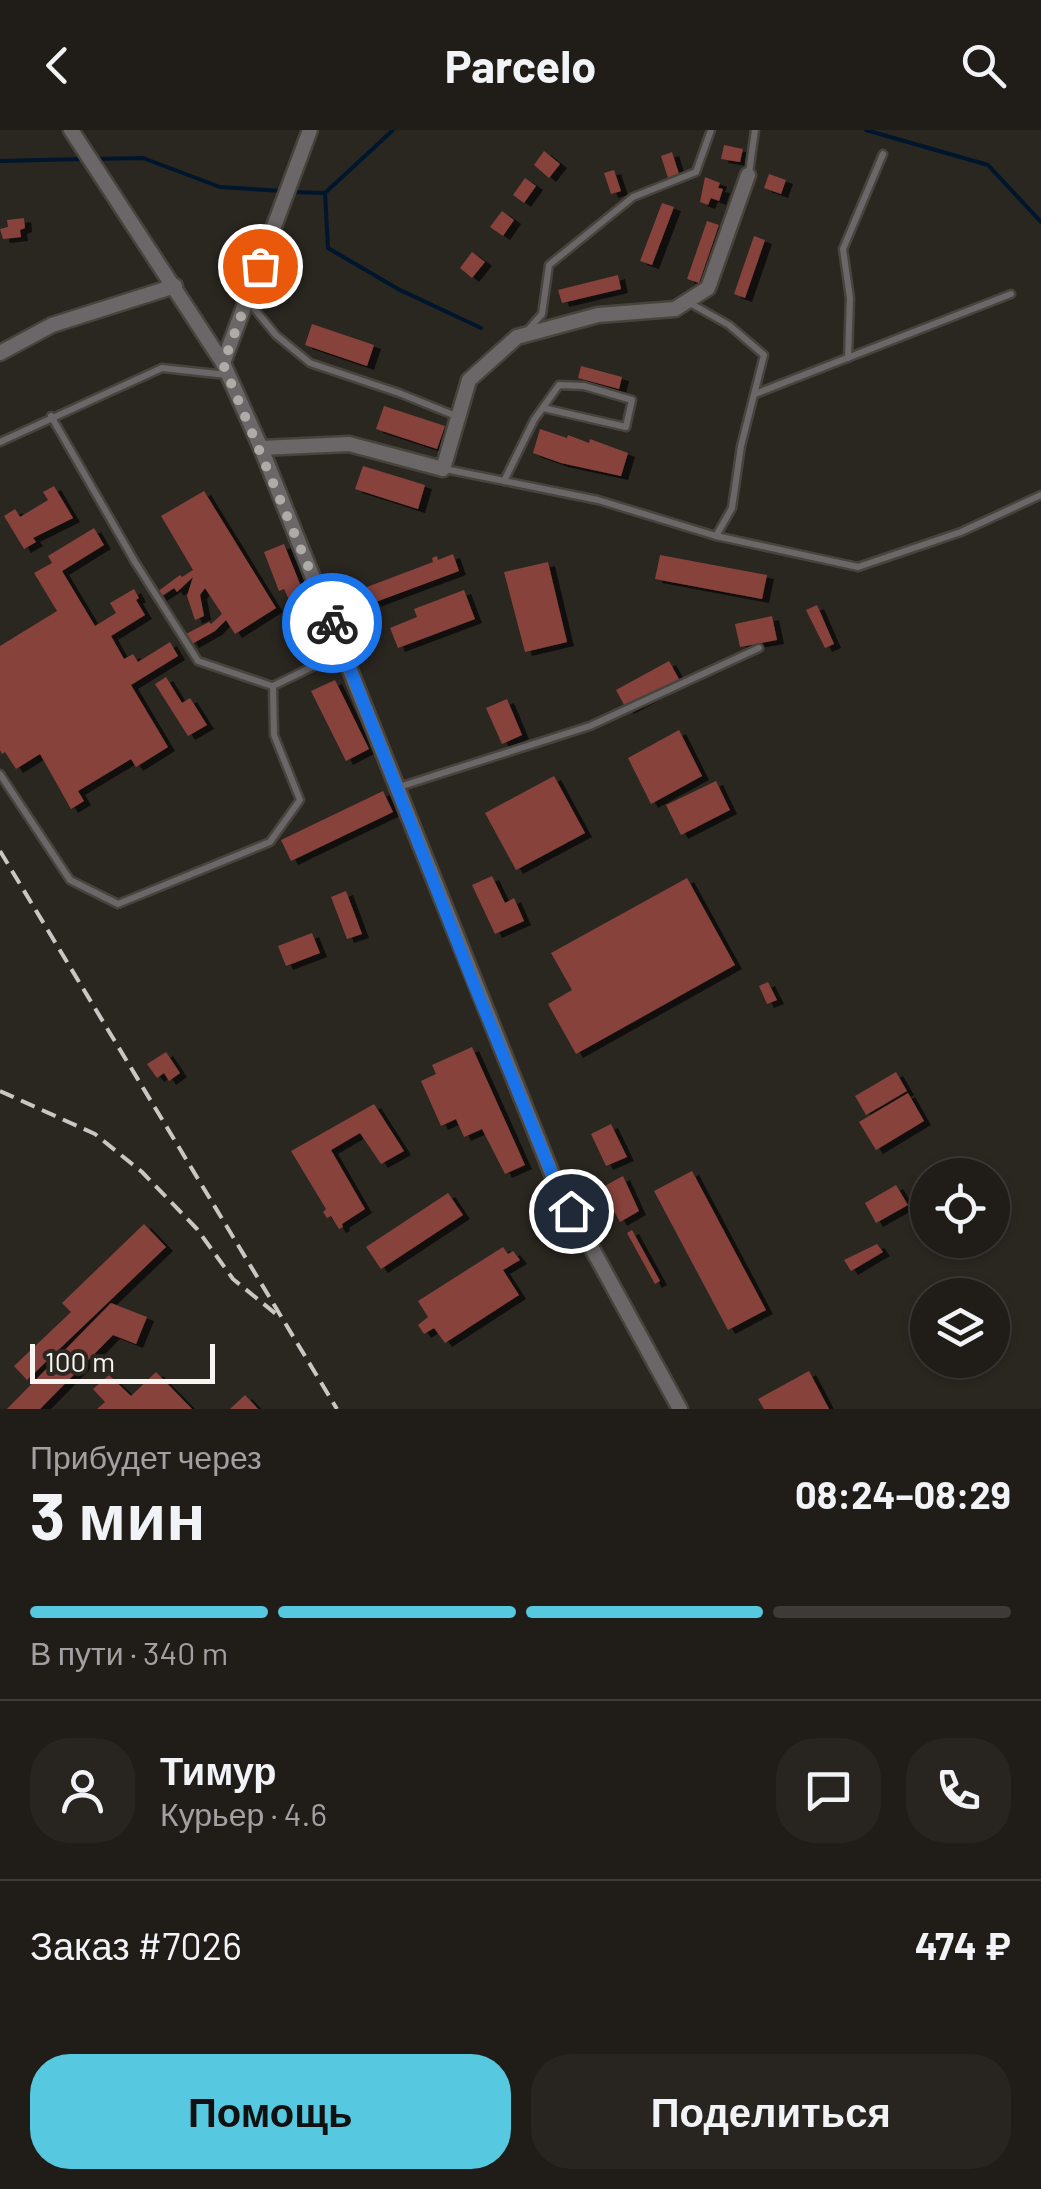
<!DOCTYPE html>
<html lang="ru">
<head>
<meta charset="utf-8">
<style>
	:root { --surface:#201c18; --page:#282521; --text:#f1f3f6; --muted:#a2a1a2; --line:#3d3a37; --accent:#56c9e1 }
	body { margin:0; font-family:Barlow,sans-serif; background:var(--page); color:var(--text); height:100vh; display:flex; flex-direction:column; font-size:38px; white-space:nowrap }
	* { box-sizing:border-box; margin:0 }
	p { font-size:32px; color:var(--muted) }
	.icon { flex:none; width:55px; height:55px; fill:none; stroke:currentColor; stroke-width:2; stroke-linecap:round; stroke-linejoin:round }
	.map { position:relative; height:1279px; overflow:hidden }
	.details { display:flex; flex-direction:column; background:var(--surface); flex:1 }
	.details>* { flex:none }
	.buttons { position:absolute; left:910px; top:1028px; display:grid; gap:20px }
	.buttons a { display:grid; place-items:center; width:100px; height:100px; border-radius:50%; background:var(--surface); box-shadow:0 2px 8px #0004,0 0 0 2px var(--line); font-size:50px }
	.scale { position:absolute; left:30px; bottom:25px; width:185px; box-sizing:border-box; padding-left:10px; border:5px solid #f7f4f1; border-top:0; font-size:28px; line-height:35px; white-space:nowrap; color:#f7f4f1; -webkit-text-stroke:8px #2a2620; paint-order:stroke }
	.pin { position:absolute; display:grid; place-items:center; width:85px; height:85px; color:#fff; margin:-42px; border:5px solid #fff; border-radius:50%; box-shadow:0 2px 10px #0007 }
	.courier { position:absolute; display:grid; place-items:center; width:100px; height:100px; margin:-50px; border:8px solid #1a73e8; border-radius:50%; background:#fff; color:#222; box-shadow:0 2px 12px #0007 }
	.headline em { font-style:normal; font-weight:700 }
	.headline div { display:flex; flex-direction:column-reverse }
	.headline { display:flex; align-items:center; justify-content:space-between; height:170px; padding:0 30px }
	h1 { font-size:65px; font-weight:700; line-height:75px }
	.bar { display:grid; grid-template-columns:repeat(4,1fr); gap:15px 10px; align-content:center; height:120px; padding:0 30px }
	.bar i { height:12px; border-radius:8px; background:var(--line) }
	.bar .active { background:var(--accent) }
	.bar p { grid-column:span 4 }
	.line { display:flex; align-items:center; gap:25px; padding:0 30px; border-top:2px solid var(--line) }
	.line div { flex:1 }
	.round { display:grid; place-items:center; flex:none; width:105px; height:105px; border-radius:40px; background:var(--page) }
	.button { display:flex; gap:20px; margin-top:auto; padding:20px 30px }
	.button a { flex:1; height:115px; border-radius:40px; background:var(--accent); color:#111; font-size:40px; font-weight:700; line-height:115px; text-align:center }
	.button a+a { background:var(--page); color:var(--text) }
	header { display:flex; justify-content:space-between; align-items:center; height:130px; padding:0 30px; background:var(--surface); font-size:45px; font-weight:700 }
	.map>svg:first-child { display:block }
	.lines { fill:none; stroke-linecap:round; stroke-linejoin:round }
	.stream { stroke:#00162c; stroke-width:4 }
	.building { fill:#87433b; filter:url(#shadow) }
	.lane-casing { stroke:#47433d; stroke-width:11 }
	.street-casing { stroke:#47433d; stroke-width:19 }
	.lane { stroke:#6b6667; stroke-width:6 }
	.street { stroke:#6b6667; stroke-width:14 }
	.rail { stroke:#cac6c3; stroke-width:4; stroke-dasharray:15 8; stroke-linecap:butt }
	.done { stroke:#afaca8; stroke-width:10; stroke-dasharray:0 18 }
	.route { stroke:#1a73e8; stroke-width:12 }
</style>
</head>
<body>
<header><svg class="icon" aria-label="back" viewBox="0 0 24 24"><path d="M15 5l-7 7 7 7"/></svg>Parcelo<svg class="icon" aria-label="search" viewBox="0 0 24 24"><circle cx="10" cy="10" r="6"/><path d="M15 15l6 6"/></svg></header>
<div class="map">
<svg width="1041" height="1279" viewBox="0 0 1041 1279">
	<defs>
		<filter id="shadow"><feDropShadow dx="7" dy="4" stdDeviation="0" flood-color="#0009"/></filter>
	</defs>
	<rect width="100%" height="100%" fill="#2a2620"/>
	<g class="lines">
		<g class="stream">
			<polyline points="866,0 988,35 1041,92"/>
			<polyline points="93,29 143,28 220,57 283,61"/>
			<polyline points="0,31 84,29"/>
			<polyline points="293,62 325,63 393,0"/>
			<polyline points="325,63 328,118 398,159 481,198"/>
		</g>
	</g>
	<g class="building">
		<polygon points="724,15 743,19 740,32 721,29"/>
		<polygon points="544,21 560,34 549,48 534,35"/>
		<polygon points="672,22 679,44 668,48 661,26"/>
		<polygon points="614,40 621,61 611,64 604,43"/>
		<polygon points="769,44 786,50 781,64 764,58"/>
		<polygon points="705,47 720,53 718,58 723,59 719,71 711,68 708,75 700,72"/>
		<polygon points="525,48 536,56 524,73 513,65"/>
		<polygon points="662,73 674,77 652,135 640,131"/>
		<polygon points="502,81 514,90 503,106 490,97"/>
		<polygon points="24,88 25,98 20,100 21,107 3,109 0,99 8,97 7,90"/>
		<polygon points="707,91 719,95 699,153 687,149"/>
		<polygon points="754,106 765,110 745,168 734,164"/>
		<polygon points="472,122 485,132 472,148 460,138"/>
		<polygon points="618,145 621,159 562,173 558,160"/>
		<polygon points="312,194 374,215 367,236 305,215"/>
		<polygon points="581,236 622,247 619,259 578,248"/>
		<polygon points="384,276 445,296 437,319 376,299"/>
		<polygon points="540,299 567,308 568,305 589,313 590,309 628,323 621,346 561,333 533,323"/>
		<polygon points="363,336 425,355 418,379 355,359"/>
		<polygon points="54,356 73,388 33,408 36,412 24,419 4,386 15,379 20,387 48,370 43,362"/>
		<polygon points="204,361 276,478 235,504 226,490 215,501 192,514 186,504 209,492 211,494 222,484 205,458 200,465 204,486 195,490 187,466 193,447 177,462 174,458 160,467 157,462 180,445 182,447 193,440 161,386"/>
		<polygon points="94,398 104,415 62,441 95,496 116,483 110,473 134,459 139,468 136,470 145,485 111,506 124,529 133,524 138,532 170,512 178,526 131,555 168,617 136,637 131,629 78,661 84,671 71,679 40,624 16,639 5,622 2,624 0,620 0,516 57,481 34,443 52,433 48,426"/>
		<polygon points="284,414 316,494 305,498 294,470 290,472 284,459 279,461 264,422"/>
		<polygon points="453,424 459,441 373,473 367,457 433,432 432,428 437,426 438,430"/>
		<polygon points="660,425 767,445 762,469 655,449"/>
		<polygon points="548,432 567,512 525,522 504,442"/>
		<polygon points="464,460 475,489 398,518 390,498 417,487 414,479"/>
		<polygon points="817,475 834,514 825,518 806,480"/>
		<polygon points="772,486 777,510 740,517 735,494"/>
		<polygon points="669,531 680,551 627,580 616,560"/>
		<polygon points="166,547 182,573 190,568 207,595 188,606 155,554"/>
		<polygon points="335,550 369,619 346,631 311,561"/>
		<polygon points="507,569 522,605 502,614 486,578"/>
		<polygon points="679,600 702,646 651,674 628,628"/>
		<polygon points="554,646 585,703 516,740 485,683"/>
		<polygon points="716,651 730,680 681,705 666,675"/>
		<polygon points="383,661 393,682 291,731 281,710"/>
		<polygon points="492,746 505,773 514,768 524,791 495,804 472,755"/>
		<polygon points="687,748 735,835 576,924 548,874 572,860 551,823"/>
		<polygon points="346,761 362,804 347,809 331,767"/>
		<polygon points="312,803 320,823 286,836 278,816"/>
		<polygon points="768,852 777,870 767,874 759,856"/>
		<polygon points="472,917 525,1035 505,1044 482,999 464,1007 456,989 441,996 421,951 436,944 432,935"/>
		<polygon points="166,922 180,943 169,951 164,943 157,948 147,934"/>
		<polygon points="896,942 907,961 866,985 855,966"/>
		<polygon points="908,963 924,991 876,1020 859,992"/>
		<polygon points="374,974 404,1021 381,1034 360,1003 331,1020 365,1079 342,1094 343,1097 339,1099 331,1086 327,1088 323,1082 326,1079 291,1021"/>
		<polygon points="611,994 627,1027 606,1036 591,1004"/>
		<polygon points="692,1041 766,1180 728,1200 654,1061"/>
		<polygon points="623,1046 639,1081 620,1092 601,1058"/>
		<polygon points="896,1055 908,1075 876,1093 865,1073"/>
		<polygon points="448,1063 463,1085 381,1139 366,1117"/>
		<polygon points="144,1094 166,1117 27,1250 14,1236 71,1182 62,1173"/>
		<polygon points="632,1100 660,1151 655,1154 627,1103"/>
		<polygon points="877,1114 883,1122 851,1141 844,1130"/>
		<polygon points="503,1117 508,1124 513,1121 520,1130 503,1140 519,1165 445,1213 434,1198 424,1204 418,1195 428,1187 418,1171"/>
		<polygon points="111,1173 147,1187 136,1214 113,1205 40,1279 7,1279"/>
		<polygon points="809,1241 829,1279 764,1279 758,1269"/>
		<polygon points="156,1242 192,1279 97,1279 105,1272 93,1259 109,1245 131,1266"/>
		<polygon points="245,1265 258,1279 230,1279"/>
	</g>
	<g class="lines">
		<defs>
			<g id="lane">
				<polyline points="749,43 755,0"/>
				<polyline points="248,171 276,205 310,233 399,263 456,286"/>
				<polyline points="688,172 729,195 764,225 741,316 732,378 716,406"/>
				<polyline points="527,201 542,184 549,135 633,67 696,42 711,0"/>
				<polyline points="848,228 850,168 843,119 883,24"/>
				<polyline points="755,264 1011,164"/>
				<polyline points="51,286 135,432 198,531 272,556"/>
				<polyline points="0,312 162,238 227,245"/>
				<polyline points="445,339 598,370 716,406 858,437 961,402 1041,365"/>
				<polyline points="504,351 534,290 559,255 584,256 632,270 626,297 543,278"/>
				<polyline points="0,644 70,750 118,774 270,712 300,670 274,605 273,556 343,522"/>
				<polyline points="399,657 590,596 759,518"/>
			</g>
			<g id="street">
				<polyline points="71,0 223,233 261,318 554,1049 680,1279"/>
				<polyline points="0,223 52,195 175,156"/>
				<polyline points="223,233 310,0"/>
				<polyline points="261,318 349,314 443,339 469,250 517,207 598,185 675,179 708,158 748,45"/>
			</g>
		</defs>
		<use href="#lane" class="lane-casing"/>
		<use href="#street" class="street-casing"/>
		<use href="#lane" class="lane"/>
		<use href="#street" class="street"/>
		<g class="rail">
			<polyline points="0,721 337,1279"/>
			<polyline points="0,961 95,1004 142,1042 197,1099 233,1149 276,1184"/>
		</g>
	</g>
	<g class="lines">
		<polyline class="done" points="260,136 223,234 332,493"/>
		<polyline class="route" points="332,493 473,852 554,1049 571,1081"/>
	</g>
</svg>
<div class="buttons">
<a><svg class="icon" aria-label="locate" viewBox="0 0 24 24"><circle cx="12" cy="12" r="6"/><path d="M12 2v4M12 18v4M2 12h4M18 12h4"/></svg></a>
<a><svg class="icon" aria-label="layers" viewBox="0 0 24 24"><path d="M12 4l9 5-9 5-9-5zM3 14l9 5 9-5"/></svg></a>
</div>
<div class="scale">100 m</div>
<div class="pin" style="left:260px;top:136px;background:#ea580c"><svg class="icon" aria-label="bag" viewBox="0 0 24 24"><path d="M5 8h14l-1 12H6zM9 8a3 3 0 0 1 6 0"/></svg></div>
<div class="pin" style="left:571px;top:1081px;background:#1f2937"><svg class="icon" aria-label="home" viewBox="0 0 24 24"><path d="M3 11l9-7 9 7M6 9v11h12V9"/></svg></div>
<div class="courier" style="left:332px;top:493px"><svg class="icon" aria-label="bike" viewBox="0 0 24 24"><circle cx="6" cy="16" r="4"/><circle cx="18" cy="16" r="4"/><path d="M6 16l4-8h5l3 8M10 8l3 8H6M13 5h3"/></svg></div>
</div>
<section class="details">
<div class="headline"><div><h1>3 мин</h1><p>Прибудет через</p></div><em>08:24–08:29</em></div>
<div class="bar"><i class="active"></i><i class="active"></i><i class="active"></i><i></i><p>В пути · 340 m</p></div>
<div class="line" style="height:180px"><a class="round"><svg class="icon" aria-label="person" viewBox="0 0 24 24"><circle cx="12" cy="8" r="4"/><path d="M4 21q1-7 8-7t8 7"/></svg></a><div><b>Тимур</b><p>Курьер · 4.6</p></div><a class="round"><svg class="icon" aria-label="chat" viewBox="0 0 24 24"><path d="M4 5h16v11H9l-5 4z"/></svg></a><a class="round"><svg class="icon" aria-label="phone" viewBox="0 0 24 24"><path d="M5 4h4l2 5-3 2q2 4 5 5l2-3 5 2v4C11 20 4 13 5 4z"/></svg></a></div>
<div class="line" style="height:130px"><div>Заказ #7026</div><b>474 ₽</b></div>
<div class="button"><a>Помощь</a><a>Поделиться</a></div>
</section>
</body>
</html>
